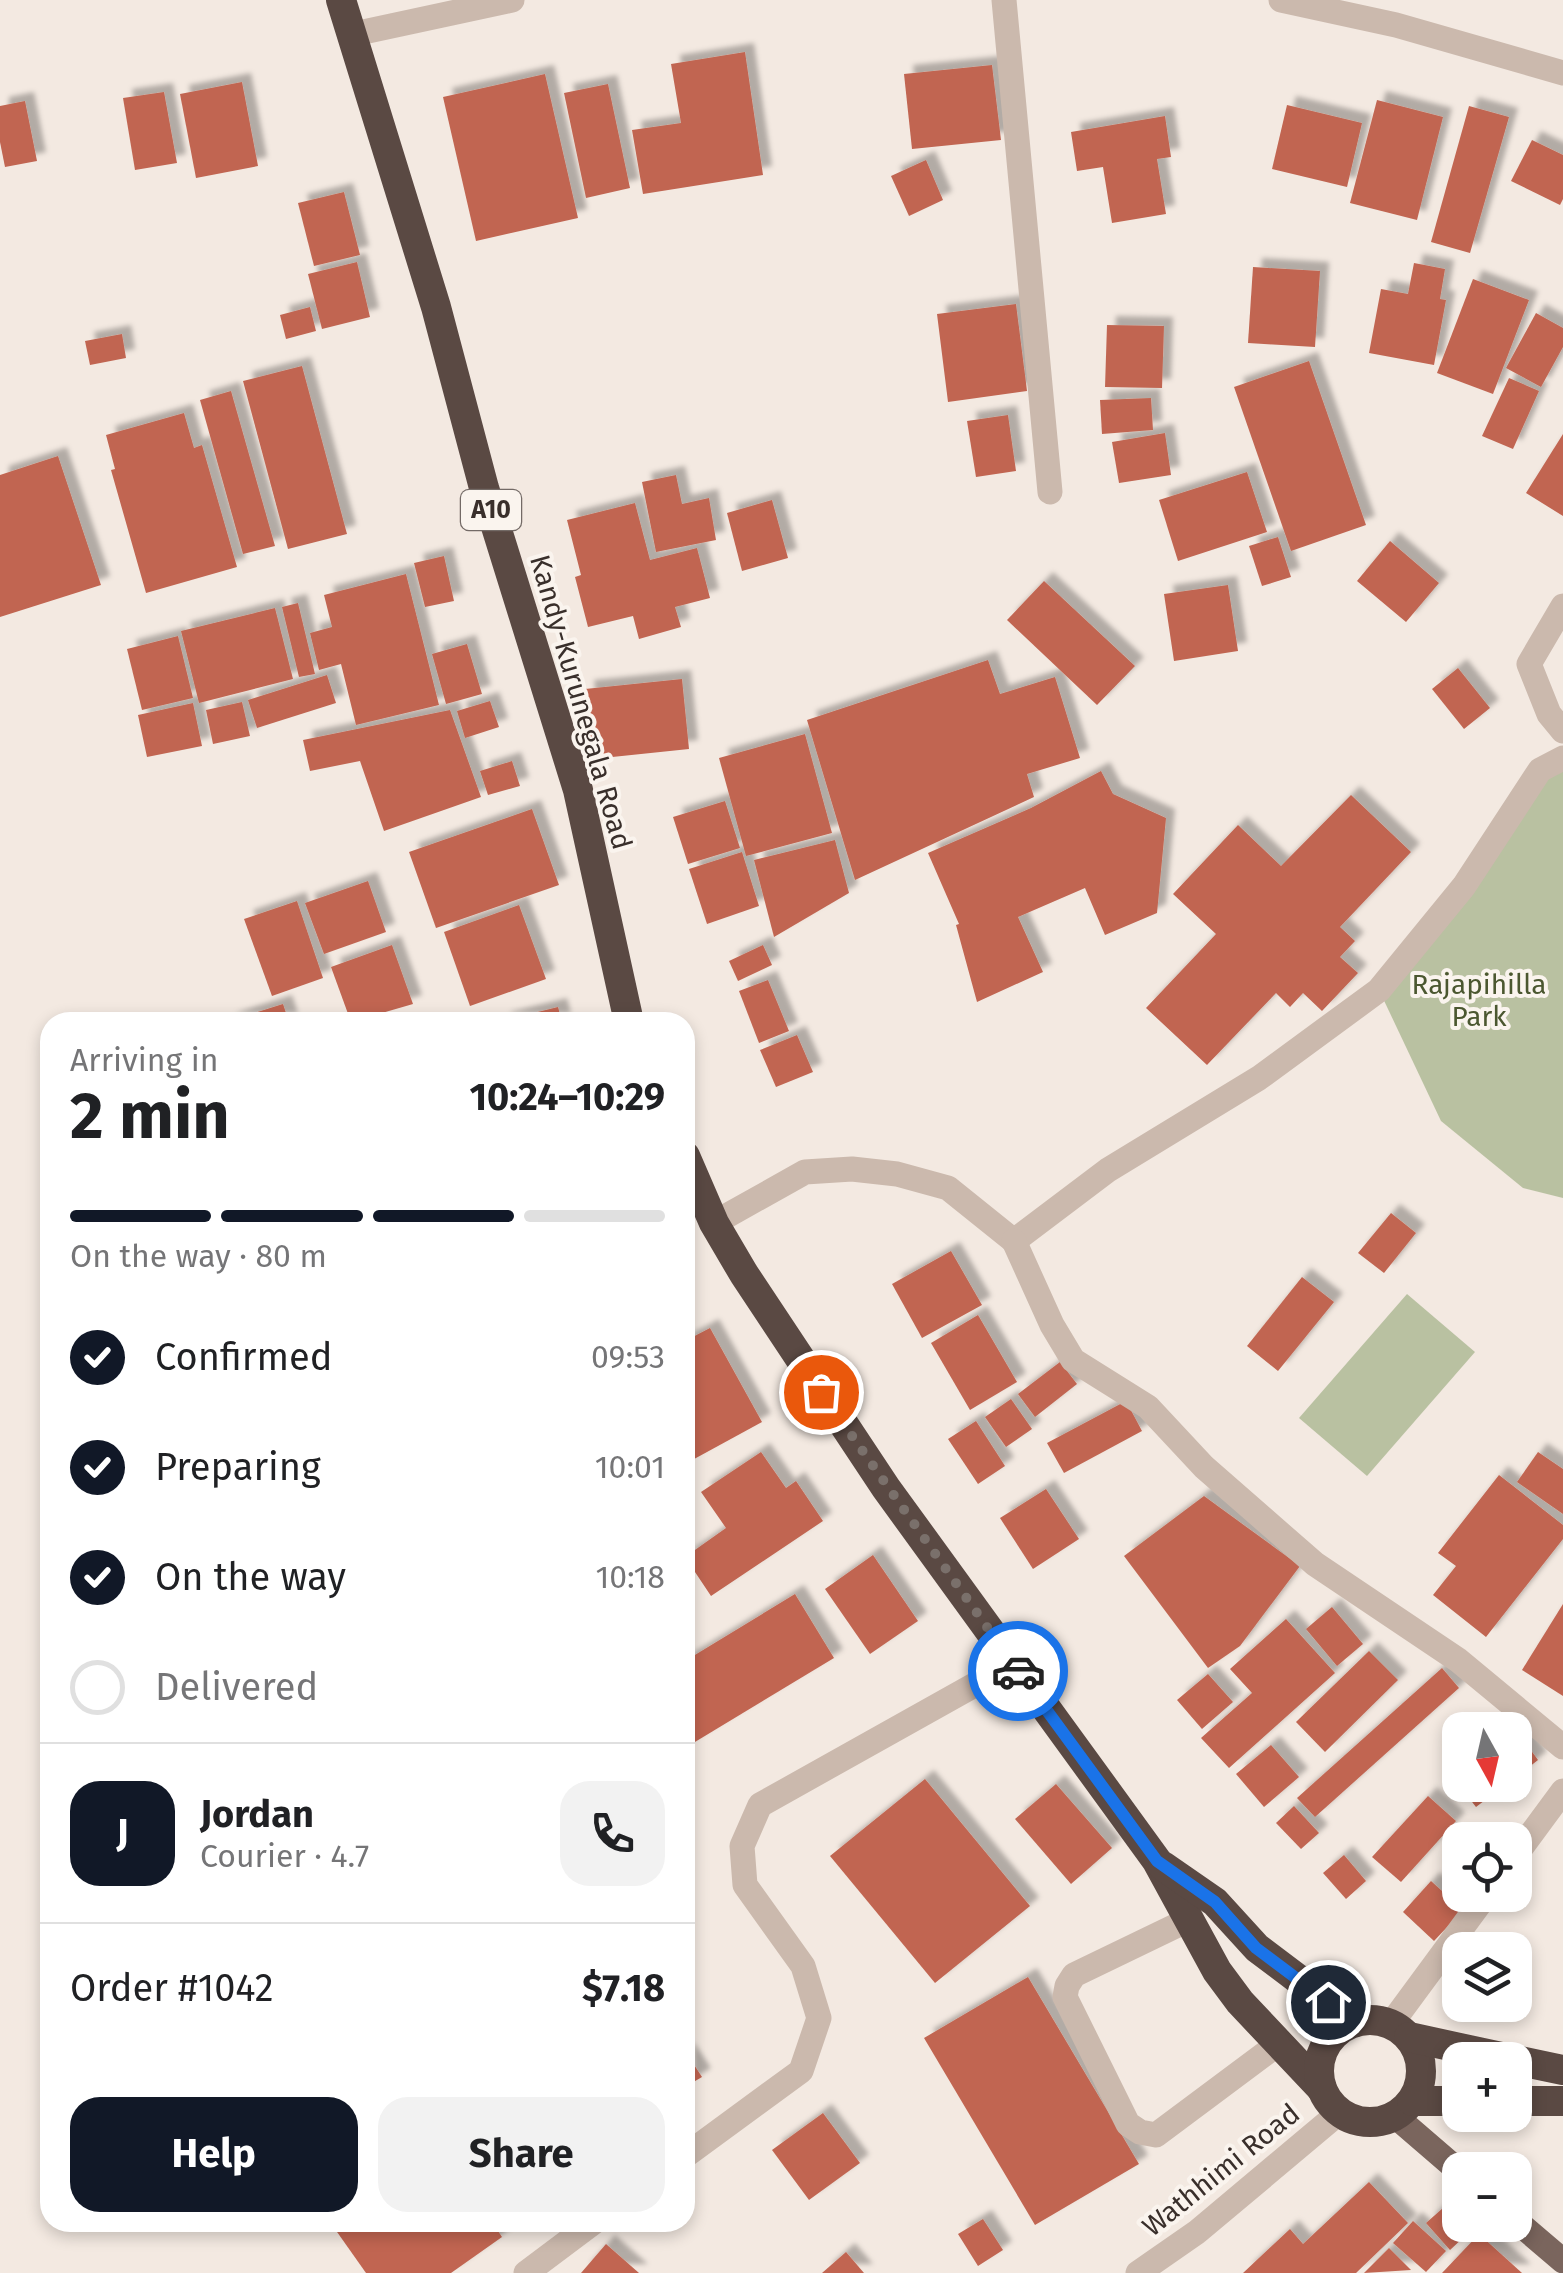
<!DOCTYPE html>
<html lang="en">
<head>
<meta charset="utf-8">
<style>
	:root { --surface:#fff; --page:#f2f2f2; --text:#202124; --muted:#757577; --line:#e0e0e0; --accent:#111827 }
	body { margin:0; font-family:"Fira Sans",sans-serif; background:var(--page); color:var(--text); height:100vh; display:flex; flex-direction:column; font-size:38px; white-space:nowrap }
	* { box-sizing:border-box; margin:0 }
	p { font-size:32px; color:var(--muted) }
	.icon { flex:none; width:55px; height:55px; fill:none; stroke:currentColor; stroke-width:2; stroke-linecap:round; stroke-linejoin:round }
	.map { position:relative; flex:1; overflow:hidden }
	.side { position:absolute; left:40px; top:1012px; width:655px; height:1220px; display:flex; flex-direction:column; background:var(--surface); border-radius:30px; box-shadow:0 5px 15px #0003 }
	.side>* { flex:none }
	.needle { width:65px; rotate:172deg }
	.controls { position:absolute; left:1442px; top:1712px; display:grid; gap:20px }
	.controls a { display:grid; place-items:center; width:90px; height:90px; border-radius:20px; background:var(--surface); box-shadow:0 5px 15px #0003; font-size:50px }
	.pin { position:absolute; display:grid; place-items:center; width:85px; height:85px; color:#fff; margin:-42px; border:5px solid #fff; border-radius:50%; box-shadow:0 2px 10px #0007 }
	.courier { position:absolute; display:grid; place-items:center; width:100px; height:100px; margin:-50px; border:8px solid #1a73e8; border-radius:50%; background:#fff; color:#222; box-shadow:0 2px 12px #0007 }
	.headline em { font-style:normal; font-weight:700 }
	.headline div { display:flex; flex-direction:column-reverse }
	.headline { display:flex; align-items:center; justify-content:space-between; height:170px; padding:0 30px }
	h1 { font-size:65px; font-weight:700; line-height:75px }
	.bar { display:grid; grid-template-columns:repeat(4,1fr); gap:15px 10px; align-content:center; height:120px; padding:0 30px }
	.bar i { height:12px; border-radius:8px; background:var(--line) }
	.bar .current { background:var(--accent) }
	.bar p { grid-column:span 4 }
	.line { display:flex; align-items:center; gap:25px; padding:0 30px; border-top:2px solid var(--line) }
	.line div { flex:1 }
	.round { display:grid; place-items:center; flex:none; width:105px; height:105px; border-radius:30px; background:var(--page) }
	ol { padding:0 30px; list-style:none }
	li { display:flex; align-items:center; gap:30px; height:110px }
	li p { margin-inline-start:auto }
	li .icon { padding:10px; border-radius:50%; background:var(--accent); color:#fff; stroke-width:4 }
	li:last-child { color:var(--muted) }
	li i { width:55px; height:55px; border:5px solid var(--line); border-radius:50% }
	.cta { display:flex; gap:20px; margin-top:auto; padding:20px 30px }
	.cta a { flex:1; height:115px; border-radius:30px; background:var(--accent); color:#fff; font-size:40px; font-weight:700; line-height:115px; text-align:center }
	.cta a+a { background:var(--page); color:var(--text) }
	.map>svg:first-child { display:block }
	.green { fill:#b9c1a1 }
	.building { fill:#c16551; filter:url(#shadow) }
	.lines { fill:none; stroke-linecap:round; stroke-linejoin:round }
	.minor { stroke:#cbb9ad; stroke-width:25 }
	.major { stroke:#7a655d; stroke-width:25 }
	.highway { stroke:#5a4943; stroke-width:30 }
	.done { stroke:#7a706b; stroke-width:10; stroke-dasharray:0 18 }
	.route { stroke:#1a73e8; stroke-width:12 }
	.labels { text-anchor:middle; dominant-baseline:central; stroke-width:8; stroke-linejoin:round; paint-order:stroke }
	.shield { fill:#faf4ee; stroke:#736a66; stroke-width:2.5 }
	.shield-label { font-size:25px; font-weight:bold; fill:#392f2b }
	.street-label { font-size:28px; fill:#392f2b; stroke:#faf4ee }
	.park-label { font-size:28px; fill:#4b5730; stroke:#faf4ee }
</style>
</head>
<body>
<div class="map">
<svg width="1563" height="2273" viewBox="0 0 1563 2273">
	<defs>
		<filter id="shadow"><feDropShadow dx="9" dy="-9" stdDeviation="2.5" flood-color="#0004"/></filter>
	</defs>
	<rect width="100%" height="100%" fill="#f3e9e1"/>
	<g class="green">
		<polygon points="1563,758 1563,1198 1523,1188 1441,1121 1379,990"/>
		<polygon points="1407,1294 1475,1352 1367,1476 1299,1418"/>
	</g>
	<g class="building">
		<polygon points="745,52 763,175 643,194 632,130 681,123 671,64"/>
		<polygon points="992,65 1001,140 912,149 904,74"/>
		<polygon points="545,74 578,218 476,241 443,97"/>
		<polygon points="242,82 258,166 196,178 180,94"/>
		<polygon points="608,84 630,188 586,198 564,93"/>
		<polygon points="164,92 177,163 135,170 123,98"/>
		<polygon points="1377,100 1443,117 1417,220 1350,203"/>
		<polygon points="25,101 37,161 5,167 0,142 0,106"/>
		<polygon points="1287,105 1362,123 1347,187 1272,169"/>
		<polygon points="1469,106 1509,117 1470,253 1431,242"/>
		<polygon points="1165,116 1171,157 1157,159 1166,214 1112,223 1103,167 1077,171 1071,132"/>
		<polygon points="1532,140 1563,155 1563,199 1560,205 1511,181"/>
		<polygon points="926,160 943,200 909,216 891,176"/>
		<polygon points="344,192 360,255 314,266 298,203"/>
		<polygon points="357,262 370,317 322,329 308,274"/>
		<polygon points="1414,263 1445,269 1440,299 1446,300 1434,365 1369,353 1381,289 1408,294"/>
		<polygon points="1253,267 1320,271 1315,347 1248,343"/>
		<polygon points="1473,279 1529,300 1493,394 1437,373"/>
		<polygon points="1016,304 1027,391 948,402 937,314"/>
		<polygon points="310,307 316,331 286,339 280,315"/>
		<polygon points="1536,313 1563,328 1563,347 1541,387 1506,368"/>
		<polygon points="1107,325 1164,326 1162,388 1105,387"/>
		<polygon points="122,334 126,358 90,365 85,341"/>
		<polygon points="1309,361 1366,525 1291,551 1234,387"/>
		<polygon points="302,366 347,534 288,549 243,381"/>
		<polygon points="1509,378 1539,391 1513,449 1482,436"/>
		<polygon points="231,391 275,546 243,554 200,400"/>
		<polygon points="1151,398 1153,430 1102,434 1100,400"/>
		<polygon points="184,413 194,448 202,445 237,567 146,593 111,470 115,469 106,435"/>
		<polygon points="1008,415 1016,471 976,477 967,421"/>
		<polygon points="1165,433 1171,475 1119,483 1112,442"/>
		<polygon points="1563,434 1563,516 1526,493"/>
		<polygon points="58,456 101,585 0,617 0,475"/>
		<polygon points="1247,472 1267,532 1178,561 1159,500"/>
		<polygon points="676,475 682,504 709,498 716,540 656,552 642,482"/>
		<polygon points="772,500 788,558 742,571 727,513"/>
		<polygon points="635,503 650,560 697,548 710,598 675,607 681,627 639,639 633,616 588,627 575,577 581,575 567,520"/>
		<polygon points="1278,537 1291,577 1262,586 1249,546"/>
		<polygon points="1390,541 1439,583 1406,622 1357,581"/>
		<polygon points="444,556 454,601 425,607 414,563"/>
		<polygon points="406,574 439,705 356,725 341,664 319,670 310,633 332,627 324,595"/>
		<polygon points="1044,581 1135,666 1097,705 1007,620"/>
		<polygon points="1228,585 1238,651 1174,661 1164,594"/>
		<polygon points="298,603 315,674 299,677 282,607"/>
		<polygon points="275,608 293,679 199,703 181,631"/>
		<polygon points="178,636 193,698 142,710 127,649"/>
		<polygon points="467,644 482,694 446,704 432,654"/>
		<polygon points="988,660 1000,694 1055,677 1080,758 1027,774 1034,797 855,880 807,720"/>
		<polygon points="1458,668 1490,708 1464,729 1432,689"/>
		<polygon points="327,675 336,703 257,728 248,700"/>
		<polygon points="682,679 689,749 593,759 585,689"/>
		<polygon points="490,701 499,727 465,738 457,711"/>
		<polygon points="242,702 250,736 213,744 206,710"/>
		<polygon points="193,703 202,746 147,757 138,715"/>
		<polygon points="450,710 481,797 384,831 360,761 310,771 303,740"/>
		<polygon points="805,734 832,833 746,856 719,758"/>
		<polygon points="512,761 520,786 488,795 480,771"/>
		<polygon points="1101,771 1113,794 1166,818 1157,913 1105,935 1085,888 1018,917 1043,972 977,1002 956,925 959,924 928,853 1031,808"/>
		<polygon points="1351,795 1411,852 1340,927 1355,941 1340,957 1358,973 1322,1011 1303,993 1290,1007 1276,993 1207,1065 1146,1008 1216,934 1173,894 1238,825 1281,866"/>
		<polygon points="725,801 740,848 688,864 673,817"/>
		<polygon points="532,809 559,885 436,928 409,852"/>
		<polygon points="835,840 849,893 774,937 754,860"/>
		<polygon points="742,852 759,906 707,924 689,869"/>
		<polygon points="368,881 386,932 324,954 305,903"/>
		<polygon points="297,901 323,978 272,996 244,919"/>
		<polygon points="519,905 546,979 470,1006 444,932"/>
		<polygon points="392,945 413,1004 351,1022 331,967"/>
		<polygon points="763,945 772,965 738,981 729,961"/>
		<polygon points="768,980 789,1031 759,1043 739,991"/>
		<polygon points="283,1004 289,1022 226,1022"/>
		<polygon points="558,1007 562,1022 502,1022 501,1021"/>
		<polygon points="797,1035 813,1072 776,1087 760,1050"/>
		<polygon points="1391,1213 1416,1233 1384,1273 1358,1253"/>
		<polygon points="951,1251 982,1305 922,1338 892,1284"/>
		<polygon points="1302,1277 1334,1302 1278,1371 1247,1346"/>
		<polygon points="978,1315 1017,1382 970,1410 931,1343"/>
		<polygon points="710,1328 762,1422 685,1464 685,1341"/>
		<polygon points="1060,1362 1077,1384 1035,1417 1018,1394"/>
		<polygon points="1011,1399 1032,1429 1006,1447 985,1417"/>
		<polygon points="1126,1401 1142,1431 1064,1473 1047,1443"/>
		<polygon points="976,1421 1005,1466 978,1484 948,1439"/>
		<polygon points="761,1452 786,1488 796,1481 823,1521 711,1596 685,1557 726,1528 701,1492"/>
		<polygon points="1538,1452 1563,1469 1563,1514 1517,1482"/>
		<polygon points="1499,1475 1563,1525 1563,1539 1486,1637 1433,1595 1456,1566 1438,1553"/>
		<polygon points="1046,1489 1079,1539 1033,1569 1000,1518"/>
		<polygon points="1204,1496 1300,1566 1240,1646 1208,1668 1124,1556"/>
		<polygon points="873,1555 918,1621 870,1654 825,1589"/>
		<polygon points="795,1594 834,1658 685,1748 685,1661"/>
		<polygon points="1563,1604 1563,1696 1522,1670"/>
		<polygon points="1332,1607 1363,1644 1337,1666 1306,1629"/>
		<polygon points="1286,1619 1335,1673 1229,1768 1201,1738 1252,1693 1230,1669"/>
		<polygon points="1369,1651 1398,1680 1325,1752 1296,1722"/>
		<polygon points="1442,1668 1459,1688 1315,1817 1297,1798"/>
		<polygon points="1208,1674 1233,1702 1202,1729 1177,1700"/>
		<polygon points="1511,1723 1538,1760 1515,1778 1515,1730 1502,1730"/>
		<polygon points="1271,1745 1299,1777 1264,1807 1236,1774"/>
		<polygon points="1460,1761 1460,1785 1505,1785 1476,1807 1448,1771"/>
		<polygon points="925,1779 1030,1906 935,1983 830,1856"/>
		<polygon points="1056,1784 1112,1848 1071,1884 1015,1819"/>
		<polygon points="1428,1796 1456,1821 1401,1882 1372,1857"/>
		<polygon points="1294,1806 1319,1833 1301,1849 1276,1823"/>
		<polygon points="1344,1855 1366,1881 1346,1899 1323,1873"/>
		<polygon points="1431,1881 1463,1910 1434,1941 1403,1912"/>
		<polygon points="1028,1977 1139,2164 1035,2225 924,2038"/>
		<polygon points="685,2051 702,2077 685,2087"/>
		<polygon points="823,2113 860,2163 809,2200 772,2150"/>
		<polygon points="1369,2182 1408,2223 1356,2273 1243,2273 1290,2229 1303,2244"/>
		<polygon points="1460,2193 1460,2225 1477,2225 1450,2250 1426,2223"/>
		<polygon points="983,2219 1003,2250 978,2266 958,2234"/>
		<polygon points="1413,2221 1446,2251 1426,2272 1393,2243"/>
		<polygon points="330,2222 492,2222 502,2237 451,2273 366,2273"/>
		<polygon points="1479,2234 1522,2273 1442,2273"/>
		<polygon points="606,2244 639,2273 581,2273"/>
		<polygon points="1389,2248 1411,2270 1364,2273"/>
		<polygon points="846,2252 864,2273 822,2273"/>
	</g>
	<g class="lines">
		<g class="minor">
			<polyline points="1004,0 1050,492"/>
			<polyline points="1281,0 1396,25 1563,73"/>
			<polyline points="354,34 512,0"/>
			<polyline points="1563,606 1529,664 1549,714 1563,731"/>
			<polyline points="714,1223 805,1172 852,1169 897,1174 948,1188 1014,1241 1108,1170 1259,1078 1379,990 1464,886 1540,770 1563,758"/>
			<polyline points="1014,1241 1052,1325 1073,1360 1148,1407 1204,1467 1315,1564 1458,1660 1563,1747"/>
			<polyline points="1515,1856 1563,1791"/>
			<polyline points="1190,1919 1074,1975 1067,1986 1065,1997 1128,2124 1140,2132 1156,2135 1278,2044"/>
			<polyline points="1391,2024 1486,1895"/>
			<polyline points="685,2156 801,2071 819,2018 803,1966 745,1885 742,1846 760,1805 1012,1664"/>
			<polyline points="526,2273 594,2222"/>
			<polyline points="1138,2273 1197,2232 1340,2112"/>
		</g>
		<g class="major">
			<polyline points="1395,2116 1460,2172"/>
			<polyline points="1515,2220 1563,2261"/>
		</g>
		<g class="highway">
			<polyline points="341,0 436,307 484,488 578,790 629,1022"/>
			<polyline points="685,1156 714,1223 744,1274 886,1488 1157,1861 1217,1971 1240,2002 1322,2089"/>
			<polyline points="1163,1866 1215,1902 1257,1948 1355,2022"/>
			<circle cx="1370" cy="2071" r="51"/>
			<polyline points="1409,2037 1515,2060"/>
			<polyline points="1515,2060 1563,2070"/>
			<polyline points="1412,2101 1460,2101"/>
			<polyline points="1515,2101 1563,2101"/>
		</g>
	</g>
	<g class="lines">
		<polyline class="done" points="821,1392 1018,1671"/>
		<polyline class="route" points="1018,1671 1157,1861 1215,1902 1256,1948 1328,2002"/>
	</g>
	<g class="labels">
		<rect class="shield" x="461" y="490" width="60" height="40" rx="8"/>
		<g class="shield-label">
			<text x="491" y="510">A10</text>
		</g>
		<g class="street-label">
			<text transform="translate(581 702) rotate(74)">Kandy-Kurunegala Road</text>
			<text transform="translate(1221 2170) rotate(-39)">Wathhimi Road</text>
		</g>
		<g class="park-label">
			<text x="1479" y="984">Rajapihilla<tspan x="1479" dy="32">Park</tspan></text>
		</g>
	</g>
</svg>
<div class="controls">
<a><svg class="needle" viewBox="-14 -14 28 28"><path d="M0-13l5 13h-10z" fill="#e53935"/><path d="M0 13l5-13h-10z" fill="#757577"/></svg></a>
<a><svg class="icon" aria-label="locate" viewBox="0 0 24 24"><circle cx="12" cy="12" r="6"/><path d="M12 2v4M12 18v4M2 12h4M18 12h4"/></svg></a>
<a><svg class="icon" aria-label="layers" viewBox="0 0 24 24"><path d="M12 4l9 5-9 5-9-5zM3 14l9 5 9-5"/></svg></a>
<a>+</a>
<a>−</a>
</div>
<div class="pin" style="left:821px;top:1392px;background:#ea580c"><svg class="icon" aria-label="bag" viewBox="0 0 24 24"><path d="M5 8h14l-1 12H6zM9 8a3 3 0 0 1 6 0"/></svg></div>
<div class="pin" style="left:1328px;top:2002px;background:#1f2937"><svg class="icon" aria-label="home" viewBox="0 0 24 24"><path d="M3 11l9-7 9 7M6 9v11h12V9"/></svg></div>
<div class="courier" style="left:1018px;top:1671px"><svg class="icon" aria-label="car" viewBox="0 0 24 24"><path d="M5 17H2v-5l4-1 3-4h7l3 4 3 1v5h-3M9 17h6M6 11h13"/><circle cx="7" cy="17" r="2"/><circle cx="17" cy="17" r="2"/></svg></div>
<section class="side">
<div class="headline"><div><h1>2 min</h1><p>Arriving in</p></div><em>10:24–10:29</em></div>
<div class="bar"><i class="current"></i><i class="current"></i><i class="current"></i><i></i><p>On the way · 80 m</p></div>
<ol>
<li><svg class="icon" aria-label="check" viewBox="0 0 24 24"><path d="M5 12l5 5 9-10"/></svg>Confirmed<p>09:53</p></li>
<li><svg class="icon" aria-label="check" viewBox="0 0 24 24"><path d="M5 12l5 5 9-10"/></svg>Preparing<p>10:01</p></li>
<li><svg class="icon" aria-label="check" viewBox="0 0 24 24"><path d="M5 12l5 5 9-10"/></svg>On the way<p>10:18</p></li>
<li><i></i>Delivered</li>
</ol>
<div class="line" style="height:180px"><b class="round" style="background:var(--accent);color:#fff">J</b><div><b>Jordan</b><p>Courier · 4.7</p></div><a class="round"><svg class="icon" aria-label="phone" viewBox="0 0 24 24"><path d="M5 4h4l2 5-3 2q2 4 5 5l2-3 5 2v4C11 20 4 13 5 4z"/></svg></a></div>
<div class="line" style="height:130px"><div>Order #1042</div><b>$7.18</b></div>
<div class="cta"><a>Help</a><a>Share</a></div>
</section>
</div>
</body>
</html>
